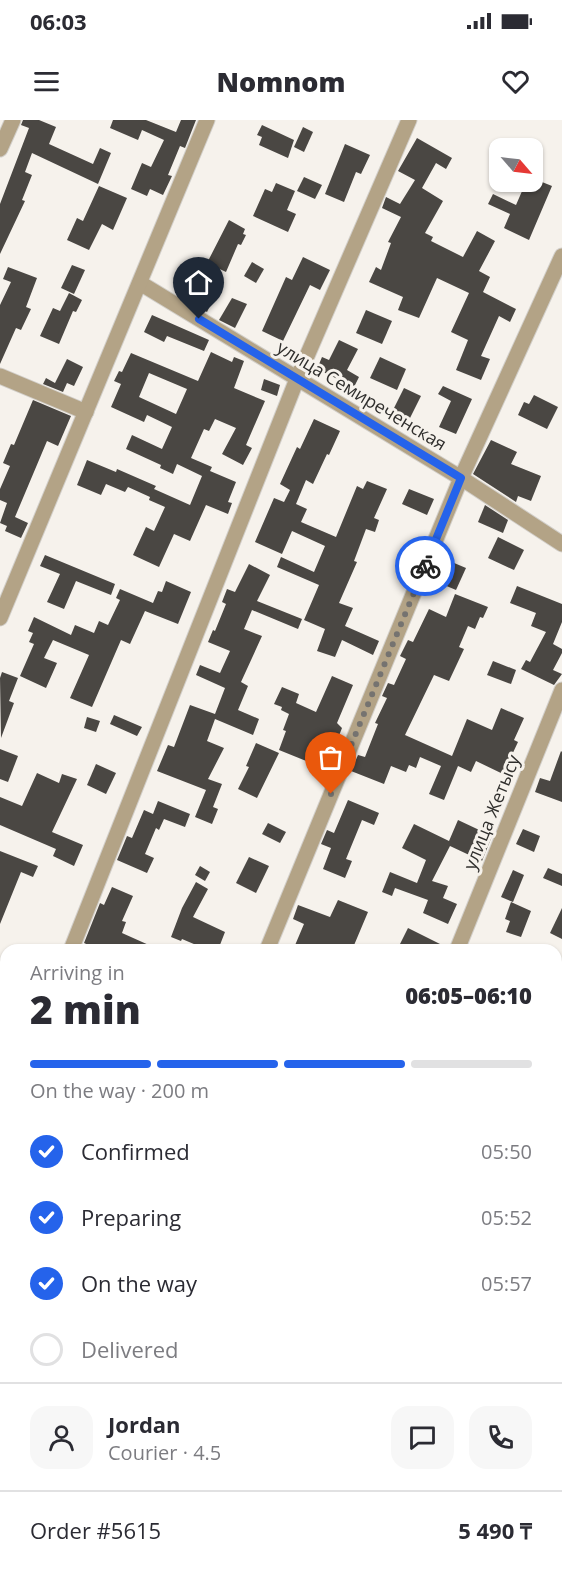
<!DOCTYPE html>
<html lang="en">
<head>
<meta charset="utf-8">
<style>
	:root { --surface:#fff; --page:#f7f7f7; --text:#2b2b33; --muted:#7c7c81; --line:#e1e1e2; --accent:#2563eb }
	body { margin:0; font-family:"Open Sans",sans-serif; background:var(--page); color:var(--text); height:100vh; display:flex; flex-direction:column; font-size:22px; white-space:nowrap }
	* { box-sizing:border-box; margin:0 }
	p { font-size:20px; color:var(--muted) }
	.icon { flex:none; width:33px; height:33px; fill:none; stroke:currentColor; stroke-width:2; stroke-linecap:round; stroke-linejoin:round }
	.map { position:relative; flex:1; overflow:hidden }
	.side { position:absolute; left:0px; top:824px; width:562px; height:638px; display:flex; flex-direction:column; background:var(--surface); border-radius:18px 18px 0 0; box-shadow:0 2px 4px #0004 }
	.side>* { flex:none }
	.needle { width:39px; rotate:118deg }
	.fabs { position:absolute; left:489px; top:18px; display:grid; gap:12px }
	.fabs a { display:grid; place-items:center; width:54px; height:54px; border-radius:12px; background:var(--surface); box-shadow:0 2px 4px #0004; font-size:30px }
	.pin { position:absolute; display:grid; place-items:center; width:51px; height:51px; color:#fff; margin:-62px -26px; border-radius:50% 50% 50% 0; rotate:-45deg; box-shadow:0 0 6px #0007 }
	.pin .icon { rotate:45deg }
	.courier { position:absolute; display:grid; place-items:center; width:60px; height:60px; margin:-30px; border:4px solid #2563eb; border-radius:50%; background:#fff; color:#222; box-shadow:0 2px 8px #0007 }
	.head em { font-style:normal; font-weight:800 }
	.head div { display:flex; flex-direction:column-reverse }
	.head { display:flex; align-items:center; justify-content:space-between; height:102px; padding:0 30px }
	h1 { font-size:39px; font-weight:800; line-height:45px }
	.bar { display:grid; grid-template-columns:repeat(4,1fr); gap:9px 6px; align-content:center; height:72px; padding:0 30px }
	.bar i { height:8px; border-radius:4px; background:var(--line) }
	.bar .on { background:var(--accent) }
	.bar p { grid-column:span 4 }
	.line { display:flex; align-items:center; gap:15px; padding:0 30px; border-top:2px solid var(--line) }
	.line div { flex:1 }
	.round { display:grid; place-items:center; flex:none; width:63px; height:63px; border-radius:18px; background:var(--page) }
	ol { padding:0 30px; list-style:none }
	li { display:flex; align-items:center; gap:18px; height:66px }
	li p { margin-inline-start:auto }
	li .icon { padding:6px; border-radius:50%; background:var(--accent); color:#fff; stroke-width:4 }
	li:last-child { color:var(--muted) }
	li i { width:33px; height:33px; border:3px solid var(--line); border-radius:50% }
	.status { display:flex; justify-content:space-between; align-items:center; height:42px; padding:0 30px; background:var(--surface); direction:ltr }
	.status svg { height:16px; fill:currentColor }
	header { display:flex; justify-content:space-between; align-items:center; height:78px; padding:0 30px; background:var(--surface); font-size:27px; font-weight:800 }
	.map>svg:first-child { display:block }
	.building { fill:#4a4743; fill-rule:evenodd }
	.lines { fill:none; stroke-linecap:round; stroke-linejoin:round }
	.minor-casing { stroke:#d2cfca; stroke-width:17 }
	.highway-casing { stroke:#d2cfca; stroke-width:20 }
	.minor { stroke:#b3a386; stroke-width:15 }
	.highway { stroke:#644a13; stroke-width:18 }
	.done { stroke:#757370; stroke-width:6; stroke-dasharray:0 10.8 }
	.route { stroke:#2563eb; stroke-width:8 }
	.labels { text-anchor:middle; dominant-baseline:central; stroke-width:6; stroke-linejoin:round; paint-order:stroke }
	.street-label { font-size:18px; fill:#302f2d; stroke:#f6f2ec }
</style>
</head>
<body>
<div class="status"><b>06:03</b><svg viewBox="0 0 49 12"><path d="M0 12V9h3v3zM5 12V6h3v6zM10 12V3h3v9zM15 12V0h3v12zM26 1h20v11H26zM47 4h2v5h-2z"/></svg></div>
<header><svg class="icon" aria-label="menu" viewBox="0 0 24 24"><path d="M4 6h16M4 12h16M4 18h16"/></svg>Nomnom<svg class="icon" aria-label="heart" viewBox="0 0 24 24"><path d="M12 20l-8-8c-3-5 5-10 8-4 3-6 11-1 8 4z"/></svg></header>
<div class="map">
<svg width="562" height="1460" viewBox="0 0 562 1460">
	<rect width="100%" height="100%" fill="#f6f2ec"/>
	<g class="building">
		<polygon points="23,0 39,0 56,7 49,24 93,44 100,28 111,33 98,64 32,33 25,52 32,55 22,80 25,81 0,134 0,84 29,8 21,5"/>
		<polygon points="113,0 146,0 176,12 181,0 196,0 185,28 180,26 168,55 172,56 163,75 150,69 147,76 131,69 142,43 151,47 164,20 142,10 138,20 110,8"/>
		<polygon points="262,5 294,20 288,38 259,25 262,17 257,15"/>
		<polygon points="303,7 313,12 304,32 294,27"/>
		<polygon points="417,18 452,38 446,49 436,43 422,68 443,81 425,113 433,117 431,121 463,137 477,111 495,121 479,151 490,157 483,172 516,189 510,202 499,196 481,236 490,239 481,260 456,250 468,220 451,212 469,173 437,158 419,198 398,190 403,177 369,162 376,147 381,150 391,123 388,122 401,97 382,88 386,77 400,84 415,60 398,51"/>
		<polygon points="345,24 370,35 361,54 356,52 344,82 325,74"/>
		<polygon points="304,57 322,65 315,79 297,71"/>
		<polygon points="532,58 552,66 529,120 504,108 510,94 488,84 493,74 516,85 526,62 532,62"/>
		<polygon points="276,63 295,71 287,90 296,94 288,112 253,96 265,69 272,72"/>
		<polygon points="99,66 127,78 113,110 102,104 89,130 67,120 77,98 83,101"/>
		<polygon points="229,100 245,109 243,114 246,115 241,125 238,124 226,152 207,143"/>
		<polygon points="303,137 330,150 320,170 310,165 283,221 262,211 286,157 292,160"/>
		<polygon points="252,142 264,149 256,163 244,156"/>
		<polygon points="72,145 85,150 74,174 61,168"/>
		<polygon points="8,147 37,158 26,187 31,189 21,210 16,208 0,244 0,185 11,162 3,159"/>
		<polygon points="202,165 216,173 207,192 193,184"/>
		<polygon points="69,173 82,180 76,192 73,191 59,224 40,216 53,188 60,191"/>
		<polygon points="232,178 247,184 235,208 219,200"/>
		<polygon points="366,190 392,201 382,224 356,213"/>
		<polygon points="152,195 209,220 204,231 167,216 164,222 144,212"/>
		<polygon points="339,220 358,229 347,250 359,257 354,267 317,249 322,237 329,240"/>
		<path d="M211,232L232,242L234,237L244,241L234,268L265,281L246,325L252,328L243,345L222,334L236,308L215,299L209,311L204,309L191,338L212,347L210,351L236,362L228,382L232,383L228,394L206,385L190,421L174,414L159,447L133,435L146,407L154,411L165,387L149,380L150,377L128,367L125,372L106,364L101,375L77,365L87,340L116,352L117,349L156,366L154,369L190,385L202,356L177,344L173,354L160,348L161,345L126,329L132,315L162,329L172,307L147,295L144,302L111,287L121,264L114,261L119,251L122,252L131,233L198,261ZM149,253L187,269L176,294L139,277Z"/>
		<polygon points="380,237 406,249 397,270 370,258"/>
		<polygon points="67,239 83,247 74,266 67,263 63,272 43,264 46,258 55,263"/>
		<polygon points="264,259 280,265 277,276 261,270"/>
		<polygon points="443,266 472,279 456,314 439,307 451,281 438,274"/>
		<polygon points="404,268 421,276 408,302 391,294"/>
		<polygon points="534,275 558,287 547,309 518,295 524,282 529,284"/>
		<polygon points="33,280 71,296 58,326 47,321 15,397 28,403 21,418 5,411 7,406 0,403 7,383 0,380 0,369 10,346 3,343 11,324 14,325"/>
		<polygon points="314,299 340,311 329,335 327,334 313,364 306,360 296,384 307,389 301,402 336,417 357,366 363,369 367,361 387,369 374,398 379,400 375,412 366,409 354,441 357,442 339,483 353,488 345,506 379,521 373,535 342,520 335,537 317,531 325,509 304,500 319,465 277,447 281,437 314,452 325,426 292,411 282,434 255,422 274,378 284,382 290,370 280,364 297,327 300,329"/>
		<polygon points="491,320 517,332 511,344 541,356 531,381 518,376 516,382 473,354"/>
		<polygon points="409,369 434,379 427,395 402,384"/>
		<polygon points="485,385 508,400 503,413 478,402"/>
		<polygon points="498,417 524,430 514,450 488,438"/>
		<polygon points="45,435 115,464 111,475 76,461 64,489 47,482 60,454 40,446"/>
		<polygon points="447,440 466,448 456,470 437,462"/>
		<polygon points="249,444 270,455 257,481 302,499 298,509 252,490 244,509 262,516 241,562 248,566 238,590 259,599 253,615 215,599 207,621 224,628 208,659 222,664 213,687 218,689 212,704 195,697 206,670 157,651 168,625 174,627 190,585 215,594 225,568 196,555 200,545 220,553 230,531 208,522 213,510 215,511 226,484 222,482 227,469 235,472"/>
		<polygon points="166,461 191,472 178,504 145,491 130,524 121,520 92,587 70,578 89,535 53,520 44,538 57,543 46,568 20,556 34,524 29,522 33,513 28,511 34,497 71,515 75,505 94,513 99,501 108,505 120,480 116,478 120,469 153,483 158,471 162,472"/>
		<polygon points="517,466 562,484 562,502 553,524 562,529 562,533 553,550 562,554 554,565 521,549 526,540 530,542 546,512 531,506 536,493 510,483"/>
		<polygon points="455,474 488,487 483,498 480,497 475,509 468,506 459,527 464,529 449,561 434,555 405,615 452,636 467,599 492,610 501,588 524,598 514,620 518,622 503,654 476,641 471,652 458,646 444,680 429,674 441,646 420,637 416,648 409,645 406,652 391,646 384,664 351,651 358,635 365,637 378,604 375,603 387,578 382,576 388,563 394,565 406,539 400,536 408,520 413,522 429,489 446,497"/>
		<polygon points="493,541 516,550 511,564 487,555"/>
		<polygon points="2,552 18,558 9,581 14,583 1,618 0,558"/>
		<polygon points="332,556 353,565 337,603 342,608 326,649 279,630 286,611 283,610 289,594 281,590 282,587 274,584 282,567 299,574 296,583 316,592"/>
		<polygon points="114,595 142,607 137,616 110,604"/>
		<polygon points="87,597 100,601 96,612 84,608"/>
		<polygon points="256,623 279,633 257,678 238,669 249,647 246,646"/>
		<polygon points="0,629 18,636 8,662 0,659"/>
		<polygon points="561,631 562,632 562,682 535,672 540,658 550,661"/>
		<polygon points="96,644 116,653 106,674 87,665"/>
		<polygon points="37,653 59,663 62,654 77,659 52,712 83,725 74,746 53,736 56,729 0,705 0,677 22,686"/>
		<polygon points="348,680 379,693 374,705 362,700 346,739 352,741 345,758 323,749 331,728 321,724 327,710 334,713"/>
		<polygon points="158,681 190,694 185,707 164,699 159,710 156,708 145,734 154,738 147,753 117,740 127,716 132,718 144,690 153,694"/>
		<polygon points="458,700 492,716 482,741 450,726 432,761 448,766 443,778 457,784 448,804 423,793 428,780 395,768 392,776 382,772 390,752 417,763 426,740 402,728 414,704 449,721"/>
		<polygon points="268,703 286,712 280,723 262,714"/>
		<polygon points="523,709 540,716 534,732 516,724"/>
		<polygon points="0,731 38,746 33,757 21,752 0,804"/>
		<polygon points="249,737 269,746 256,773 236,763"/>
		<polygon points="200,746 210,752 205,761 195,755"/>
		<polygon points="548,748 562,754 562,766 543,758"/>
		<polygon points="513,750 524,755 513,782 501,777"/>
		<polygon points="196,762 208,769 193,797 225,812 218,830 208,830 182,819 181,821 171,817 182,788"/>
		<polygon points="112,767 133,776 122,801 126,802 122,813 160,830 99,830 84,823 100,783 104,785"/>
		<polygon points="338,780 368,792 352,830 293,830 304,804 293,799 298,785 330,797"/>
		<polygon points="511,782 531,791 521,817 506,812 510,801 505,799"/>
		<polygon points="562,788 562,819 550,813"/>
		<polygon points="408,808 448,828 447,830 397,830"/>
	</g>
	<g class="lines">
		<defs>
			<g id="minor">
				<polyline points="0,29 13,0"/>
				<polyline points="140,163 461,358 562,424"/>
				<polyline points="0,256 86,292"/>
				<polyline points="0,498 207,0"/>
				<polyline points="71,830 297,259 409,0"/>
				<polyline points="267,830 461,358 562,136"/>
				<polyline points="457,830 562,570"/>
				<polyline points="0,1008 6,993"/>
				<polyline points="556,1154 562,1156"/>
				<polyline points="556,1251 562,1254"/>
				<polyline points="0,1286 6,1289"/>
				<polyline points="56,1460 58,1455"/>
			</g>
			<g id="highway">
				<polyline points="556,1402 562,1396"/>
				<polyline points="556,1452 562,1446"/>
				<polyline points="502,1460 506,1455"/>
			</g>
		</defs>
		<use href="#minor" class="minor-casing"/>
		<use href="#highway" class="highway-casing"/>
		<use href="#minor" class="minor"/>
		<use href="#highway" class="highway"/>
	</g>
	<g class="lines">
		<polyline class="done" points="331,674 425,446"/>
		<polyline class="route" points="199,199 461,358 425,446"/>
	</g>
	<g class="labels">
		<g class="street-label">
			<text transform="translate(362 275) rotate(31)">улица Семиреченская</text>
			<text transform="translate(491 692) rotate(-68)">улица Жетысу</text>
		</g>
	</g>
</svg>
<div class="fabs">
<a><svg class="needle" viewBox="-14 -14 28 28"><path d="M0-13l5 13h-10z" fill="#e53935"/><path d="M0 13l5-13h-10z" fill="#7c7c81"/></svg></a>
</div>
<div class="pin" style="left:331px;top:674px;background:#ea580c"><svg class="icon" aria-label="bag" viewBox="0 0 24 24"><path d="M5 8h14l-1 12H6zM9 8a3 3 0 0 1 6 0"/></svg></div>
<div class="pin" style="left:199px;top:199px;background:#1f2937"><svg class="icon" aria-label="home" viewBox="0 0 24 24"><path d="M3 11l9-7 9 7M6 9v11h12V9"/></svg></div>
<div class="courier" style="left:425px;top:446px"><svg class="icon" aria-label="bike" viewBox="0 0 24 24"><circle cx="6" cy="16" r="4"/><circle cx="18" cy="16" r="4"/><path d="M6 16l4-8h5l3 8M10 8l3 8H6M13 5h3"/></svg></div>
<section class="side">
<div class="head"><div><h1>2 min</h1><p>Arriving in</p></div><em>06:05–06:10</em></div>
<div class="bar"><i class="on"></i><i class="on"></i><i class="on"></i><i></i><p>On the way · 200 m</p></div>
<ol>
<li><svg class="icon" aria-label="check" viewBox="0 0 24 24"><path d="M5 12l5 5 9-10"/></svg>Confirmed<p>05:50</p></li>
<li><svg class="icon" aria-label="check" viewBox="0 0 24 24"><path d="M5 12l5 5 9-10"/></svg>Preparing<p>05:52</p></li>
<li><svg class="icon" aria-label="check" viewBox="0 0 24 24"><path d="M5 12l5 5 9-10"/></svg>On the way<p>05:57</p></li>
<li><i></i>Delivered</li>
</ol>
<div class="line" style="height:108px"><a class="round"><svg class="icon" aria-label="person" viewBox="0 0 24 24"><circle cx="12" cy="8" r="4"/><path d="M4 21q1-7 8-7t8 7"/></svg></a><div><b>Jordan</b><p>Courier · 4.5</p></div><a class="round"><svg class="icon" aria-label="chat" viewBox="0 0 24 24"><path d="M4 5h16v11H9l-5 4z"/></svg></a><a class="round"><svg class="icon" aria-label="phone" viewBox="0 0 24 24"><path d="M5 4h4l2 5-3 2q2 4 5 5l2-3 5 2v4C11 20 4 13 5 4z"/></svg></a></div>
<div class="line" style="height:78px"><div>Order #5615</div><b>5 490 ₸</b></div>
</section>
</div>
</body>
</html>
